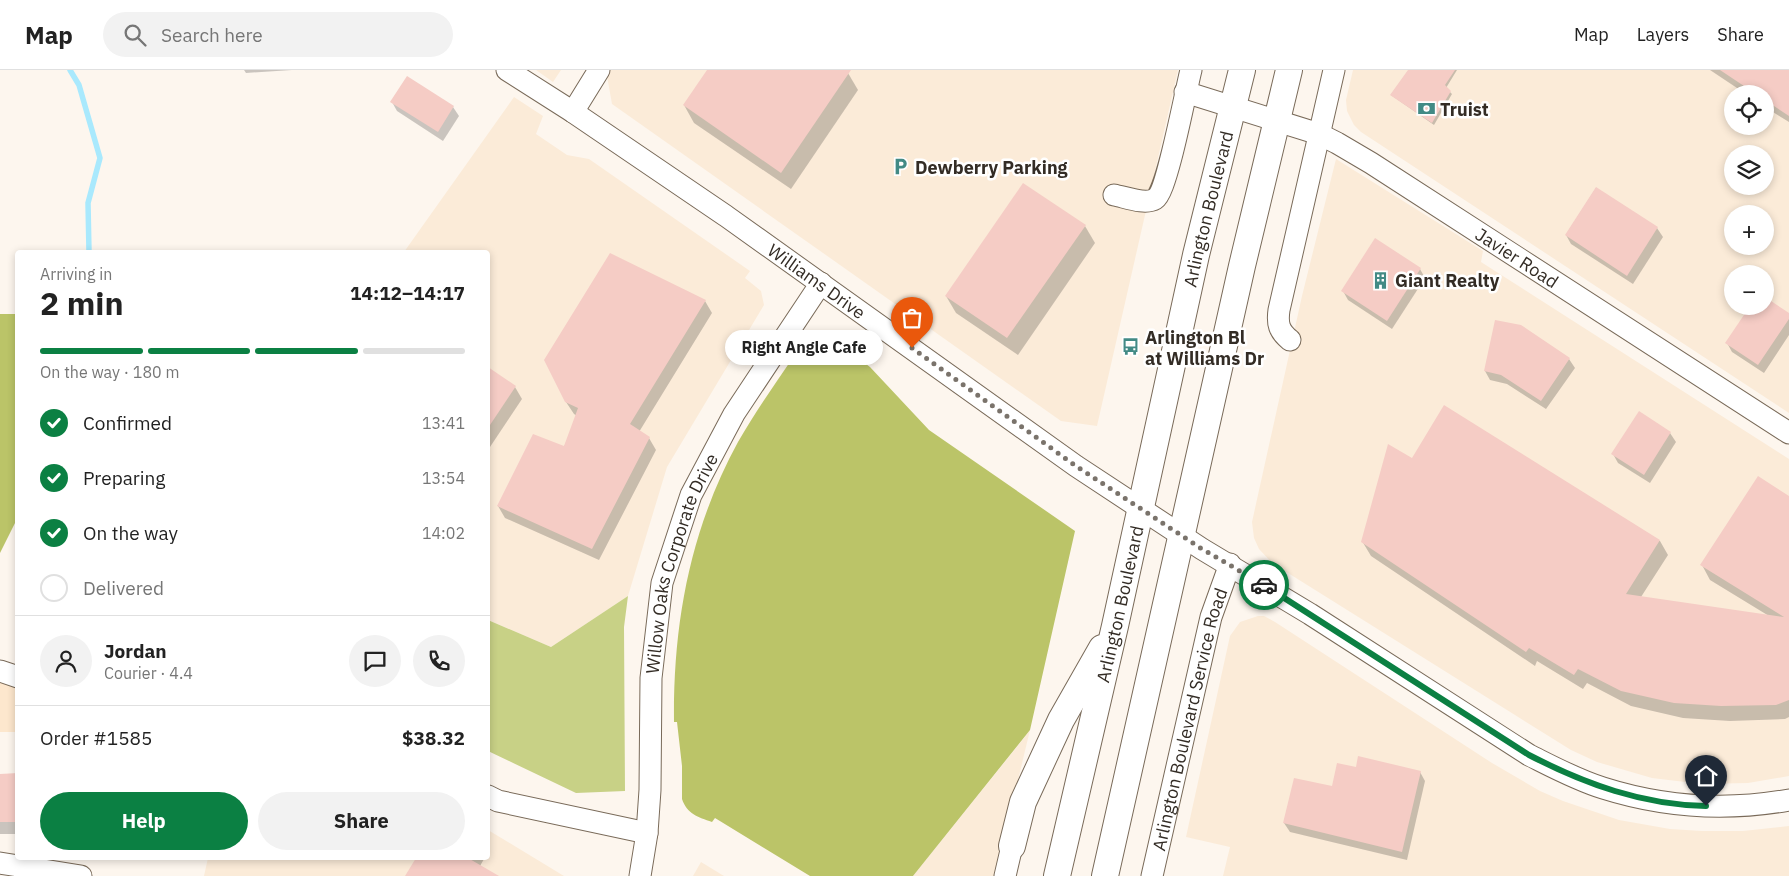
<!DOCTYPE html>
<html lang="en">
<head>
<meta charset="utf-8">
<style>
	:root { --surface:#fff; --page:#f2f2f2; --text:#222; --muted:#767676; --line:#e0e0e0; --accent:#0b8043 }
	body { margin:0; font-family:"IBM Plex Sans",sans-serif; background:var(--page); color:var(--text); height:100vh; display:flex; flex-direction:column; font-size:19px; white-space:nowrap }
	* { box-sizing:border-box; margin:0 }
	p { font-size:16px; color:var(--muted) }
	.icon { flex:none; width:28px; height:28px; fill:none; stroke:currentColor; stroke-width:2; stroke-linecap:round; stroke-linejoin:round }
	.map { position:relative; flex:1; overflow:hidden }
	.sheet { position:absolute; left:15px; top:180px; width:475px; height:610px; display:flex; flex-direction:column; background:var(--surface); border-radius:5px; box-shadow:0 2px 8px #0003 }
	.sheet>* { flex:none }
	.tools { position:absolute; left:1724px; top:15px; display:grid; gap:10px }
	.tools a { display:grid; place-items:center; width:50px; height:50px; border-radius:50%; background:var(--surface); box-shadow:0 2px 8px #0003; font-size:25px }
	.pin { position:absolute; display:grid; place-items:center; width:42px; height:42px; color:#fff; margin:-51px -21px; border-radius:50% 50% 50% 0; rotate:-45deg; box-shadow:0 0 5px #0007 }
	.pin .icon { rotate:45deg }
	.courier { position:absolute; display:grid; place-items:center; width:50px; height:50px; margin:-25px; border:4px solid #0b8043; border-radius:50%; background:#fff; color:#222; box-shadow:0 1px 6px #0007 }
	.bubble { position:absolute; height:35px; border-radius:18px; background:var(--surface); box-shadow:0 2px 8px #0003; font-size:16px; font-weight:800; line-height:35px; text-align:center }
	.head em { font-style:normal; font-weight:800 }
	.head div { display:flex; flex-direction:column-reverse }
	.head { display:flex; align-items:center; justify-content:space-between; height:85px; padding:0 25px }
	h1 { font-size:32px; font-weight:800; line-height:38px }
	.bar { display:grid; grid-template-columns:repeat(4,1fr); gap:8px 5px; align-content:center; height:60px; padding:0 25px }
	.bar i { height:6px; border-radius:4px; background:var(--line) }
	.bar .active { background:var(--accent) }
	.bar p { grid-column:span 4 }
	.line { display:flex; align-items:center; gap:12px; padding:0 25px; border-top:1px solid var(--line) }
	.line div { flex:1 }
	.round { display:grid; place-items:center; flex:none; width:52px; height:52px; border-radius:26px; background:var(--page) }
	ol { padding:0 25px; list-style:none }
	li { display:flex; align-items:center; gap:15px; height:55px }
	li p { margin-inline-start:auto }
	li .icon { padding:5px; border-radius:50%; background:var(--accent); color:#fff; stroke-width:4 }
	li:last-child { color:var(--muted) }
	li i { width:28px; height:28px; border:2px solid var(--line); border-radius:50% }
	.primary-button { display:flex; gap:10px; margin-top:auto; padding:10px 25px }
	.primary-button a { flex:1; height:58px; border-radius:30px; background:var(--accent); color:#fff; font-size:20px; font-weight:800; line-height:58px; text-align:center }
	.primary-button a+a { background:var(--page); color:var(--text) }
	header { display:flex; align-items:center; gap:30px; box-sizing:border-box; height:70px; padding:0 25px; background:var(--surface); border-bottom:1px solid var(--line) }
	header strong { font-size:24px }
	nav { display:flex; gap:28px; margin-inline-start:auto; font-size:18px }
	.search { width:350px; height:45px; background:var(--page); display:flex; align-items:center; gap:12px; box-sizing:border-box; padding:0 18px; border-radius:28px; color:var(--muted); font-size:19px }
	.map>svg:first-child { display:block }
	.commercial { fill:#fbebd8; fill-rule:evenodd }
	.built { fill:#fde7cd }
	.green { fill:#c8d186 }
	.forest { fill:#bbc468 }
	.shadow { fill:#0003 }
	.lines { fill:none; stroke-linecap:round; stroke-linejoin:round }
	.stream { stroke:#a9e9fd; stroke-width:5.5 }
	.building { fill:#f5ccc5 }
	.minor-casing { stroke:#796a59; stroke-width:23 }
	.major-casing { stroke:#796a59; stroke-width:28 }
	.minor { stroke:#fff; stroke-width:21 }
	.major { stroke:#fff; stroke-width:26 }
	.done { stroke:#7a736b; stroke-width:5; stroke-dasharray:0 9 }
	.route { stroke:#0b8043; stroke-width:6 }
	.labels { text-anchor:middle; dominant-baseline:central; stroke-width:5; stroke-linejoin:round; paint-order:stroke }
	.poi-label { font-size:18px; font-weight:bold; fill:#332c25; stroke:#fff; text-anchor:start }
	.street-label { font-size:18px; fill:#332c25; stroke:#fff }
</style>
</head>
<body>
<header>
<strong>Map</strong>
<div class="search"><svg class="icon" aria-label="search" viewBox="0 0 24 24"><circle cx="10" cy="10" r="6"/><path d="M15 15l6 6"/></svg>Search here</div>
<nav><a>Map</a><a>Layers</a><a>Share</a></nav>
</header>
<div class="map">
<svg width="1789" height="806" viewBox="0 0 1789 806">
	<rect width="100%" height="100%" fill="#fdf6ee"/>
	<g class="commercial">
		<polygon points="536,0 561,0 553,12"/>
		<polygon points="610,0 1178,0 1097,356 1061,351 612,34 607,6"/>
		<path d="M1353,0H1789V343L1361,62L1354,55L1347,41L1346,30ZM1732,24H1765V56H1732ZM1732,84H1765V116H1732ZM1732,144H1765V176H1732ZM1732,204H1765V236H1732Z"/>
		<polygon points="514,27 543,46 536,64 567,85 589,89 750,201 745,208 761,221 764,235 667,397 628,526 551,577 488,550 488,182 404,182"/>
		<polygon points="1336,89 1483,181 1481,192 1789,389 1789,706 1748,713 1702,714 1652,708 1597,692 1571,680 1515,645 1272,493 1259,479 1254,468 1252,452 1302,226"/>
		<polygon points="1258,546 1264,546 1275,552 1492,693 1540,721 1563,731 1619,750 1670,759 1702,761 1743,761 1789,756 1789,806 1223,806 1230,777 1186,767 1230,566 1240,552"/>
		<polygon points="1030,660 995,806 913,806 1024,668"/>
		<polygon points="488,760 564,806 204,806 208,788 488,788"/>
		<polygon points="701,792 724,806 693,806"/>
	</g>
	<polygon class="built" points="0,611 17,618 17,662 0,662"/>
	<polygon class="green" points="628,526 624,557 625,721 576,723 488,681 488,550 551,577"/>
	<g class="forest">
		<polygon points="0,244 17,244 17,449 0,483"/>
		<path d="M842,276L870,297L929,360L1075,461L1030,660L913,806H810L715,748L712,752C698,747 687,744 682,729V696L677,652H674C673,553 690,460 738,372C755,342 775,314 794,286Z"/>
	</g>
	<g class="shadow">
		<polygon points="244,0 292,0 246,3"/>
		<polygon points="708,0 844,0 848,3 858,20 791,119 694,53 684,35"/>
		<polygon points="1409,0 1457,0 1446,18 1452,24 1434,55 1391,25"/>
		<polygon points="1710,0 1789,0 1789,52 1765,37 1765,24 1746,24"/>
		<polygon points="407,8 453,37 459,46 443,71 397,41 392,32"/>
		<polygon points="1596,118 1657,158 1663,167 1633,214 1571,174 1566,165"/>
		<polygon points="1085,156 1095,173 1018,285 956,243 946,226"/>
		<polygon points="1420,199 1425,208 1392,259 1348,230 1343,221"/>
		<polygon points="1765,228 1789,244 1789,265 1764,303 1732,282 1727,273 1765,236"/>
		<polygon points="705,231 712,243 639,362 649,368 656,380 599,490 505,448 498,436 564,377 577,346 574,344 566,332"/>
		<polygon points="1569,289 1575,298 1546,339 1507,314 1490,310 1485,301"/>
		<polygon points="488,299 515,317 522,329 488,380"/>
		<polygon points="1639,343 1670,363 1676,372 1650,413 1618,393 1613,384"/>
		<polygon points="1412,390 1660,471 1668,485 1641,527 1769,546 1710,510 1702,495 1789,427 1789,647 1785,649 1730,651 1683,648 1631,636 1587,613 1583,619 1537,591 1535,596 1371,486 1362,471"/>
		<polygon points="1356,699 1420,702 1425,711 1407,790 1290,762 1284,753"/>
		<rect x="0" y="705" width="18" height="59"/>
		<polygon points="418,788 483,788 484,789 480,796 496,806 407,806"/>
	</g>
	<g class="lines">
		<polyline class="stream" points="70,0 79,15 100,88 88,133 89,182"/>
	</g>
	<g class="building">
		<polygon points="707,0 851,0 781,103 683,35"/>
		<polygon points="1408,0 1455,0 1445,15 1451,21 1432,53 1390,25"/>
		<polygon points="1720,0 1789,0 1789,46 1765,30 1765,24 1756,24"/>
		<polygon points="407,6 454,36 438,62 390,32"/>
		<polygon points="1023,113 1086,155 1007,268 945,226"/>
		<polygon points="1596,117 1658,157 1627,206 1565,165"/>
		<polygon points="1375,168 1421,198 1387,251 1341,221"/>
		<polygon points="610,183 706,230 630,354 650,367 592,479 497,436 533,364 564,376 578,338 565,332 544,290"/>
		<polygon points="1765,227 1789,243 1789,249 1758,295 1725,273 1750,236 1765,236"/>
		<polygon points="1495,250 1521,255 1570,288 1541,331 1501,305 1484,301"/>
		<polygon points="488,297 516,316 488,358"/>
		<polygon points="1444,335 1660,470 1626,524 1784,547 1700,495 1758,406 1789,426 1789,630 1776,635 1721,636 1674,633 1621,621 1578,599 1574,605 1529,578 1526,582 1361,472 1388,374 1412,388"/>
		<polygon points="1639,341 1671,362 1644,405 1611,384"/>
		<polygon points="1358,686 1421,701 1402,782 1283,753 1294,708 1332,716 1337,693 1356,697"/>
		<polygon points="18,703 18,752 0,752 0,704"/>
		<polygon points="416,788 468,788 499,806 405,806"/>
	</g>
	<g class="lines">
		<defs>
			<g id="minor">
				<path id="s1" d="M507,0L573,42L726,146L1076,396L1202,479L1310,544L1529,685C1553,697 1577,710 1603,718C1663,737 1727,741 1789,730"/>
				<path id="s2" d="M1185,22L1319,64L1337,73L1371,93L1789,363"/>
				<polyline points="573,42 599,0"/>
				<path d="M1114,125C1125,127 1145,135 1155,129C1167,122 1186,19 1191,0"/>
				<path d="M1290,270C1279,261 1277,254 1279,240L1334,0"/>
				<polyline points="0,601 18,607"/>
				<polyline points="488,726 498,731 647,763"/>
				<polyline points="0,793 81,806"/>
				<path id="s3" d="M640,806L647,763L650,720L651,608L662,513L691,425L734,344L821,213"/>
				<polyline points="1005,806 1012,776"/>
				<path id="s4" d="M1152,806L1211,547L1230,494"/>
			</g>
			<g id="major">
				<polyline points="1012,776 1023,732 1061,650 1102,578"/>
				<path id="s5" d="M1057,806L1115,556L1196,185L1242,0"/>
				<polyline points="1105,806 1242,196 1289,0"/>
			</g>
		</defs>
		<use href="#minor" class="minor-casing"/>
		<use href="#major" class="major-casing"/>
		<use href="#minor" class="minor"/>
		<use href="#major" class="major"/>
	</g>
	<g class="lines">
		<polyline class="done" points="912,278 1076,396 1202,479 1264,515"/>
		<path class="route" d="M1264,515L1529,685C1585,714 1643,735 1706,736"/>
	</g>
	<defs>
		<symbol id="bank-bare" viewBox="-9 -9 18 18"><path d="M-6-4H6V4H-6ZM0-2.3a2.3 2.3 0 1 0 0 4.6a2.3 2.3 0 1 0 0-4.6Z" fill="#428a85" stroke="#fff" stroke-width="2.5" paint-order="stroke"/></symbol>
		<symbol id="parking-bare" viewBox="-9 -9 18 18"><path d="M-3.5-5.5H1a3.5 3.5 0 0 1 0 7H-1V5.5H-3.5ZM-1-3.4V-.6H.8a1.4 1.4 0 0 0 0-2.8Z" fill="#428a85" stroke="#fff" stroke-width="2.5" paint-order="stroke"/></symbol>
		<symbol id="building-bare" viewBox="-9 -9 18 18"><path d="M-4-6H4V6H1V3H-1V6H-4ZM-2.5-4.3h1.7v1.8h-1.7ZM.8-4.3h1.7v1.8H.8ZM-2.5-1h1.7V.8h-1.7ZM.8-1h1.7V.8H.8Z" fill="#428a85" stroke="#fff" stroke-width="2.5" paint-order="stroke"/></symbol>
		<symbol id="bus-bare" viewBox="-9 -9 18 18"><path d="M-5-6H5V4H4V6H2V4H-2V6H-4V4H-5ZM-3.5-4V0h7V-4ZM-3.5 1.2v1.5H-2V1.2ZM2 1.2v1.5H3.5V1.2Z" fill="#428a85" stroke="#fff" stroke-width="2.5" paint-order="stroke"/></symbol>
	</defs>
	<g fill-rule="evenodd">
		<use href="#bank-bare" x="1414" y="26" width="25" height="25"/>
		<use href="#parking-bare" x="888" y="84" width="25" height="25"/>
		<use href="#building-bare" x="1368" y="198" width="25" height="25"/>
		<use href="#bus-bare" x="1118" y="264" width="25" height="25"/>
	</g>
	<g class="labels">
		<g class="poi-label">
			<text x="1440" y="39">Truist</text>
			<text x="915" y="97">Dewberry Parking</text>
			<text x="1395" y="210">Giant Realty</text>
			<text x="1145" y="267">Arlington Bl<tspan x="1145" dy="21">at Williams Dr</tspan></text>
		</g>
		<g class="street-label">
			<text stroke="none"><textPath href="#s5" startOffset="684">Arlington Boulevard</textPath></text>
			<text stroke="none"><textPath href="#s2" startOffset="374">Javier Road</textPath></text>
			<text stroke="none"><textPath href="#s1" startOffset="375">Williams Drive</textPath></text>
			<text stroke="none"><textPath href="#s3" startOffset="318">Willow Oaks Corporate Drive</textPath></text>
			<text stroke="none"><textPath href="#s5" startOffset="279">Arlington Boulevard</textPath></text>
			<text stroke="none"><textPath href="#s4" startOffset="161">Arlington Boulevard Service Road</textPath></text>
		</g>
	</g>
</svg>
<div class="tools">
<a><svg class="icon" aria-label="locate" viewBox="0 0 24 24"><circle cx="12" cy="12" r="6"/><path d="M12 2v4M12 18v4M2 12h4M18 12h4"/></svg></a>
<a><svg class="icon" aria-label="layers" viewBox="0 0 24 24"><path d="M12 4l9 5-9 5-9-5zM3 14l9 5 9-5"/></svg></a>
<a>+</a>
<a>−</a>
</div>
<div class="pin" style="left:912px;top:278px;background:#ea580c"><svg class="icon" aria-label="bag" viewBox="0 0 24 24"><path d="M5 8h14l-1 12H6zM9 8a3 3 0 0 1 6 0"/></svg></div>
<div class="pin" style="left:1706px;top:736px;background:#1f2937"><svg class="icon" aria-label="home" viewBox="0 0 24 24"><path d="M3 11l9-7 9 7M6 9v11h12V9"/></svg></div>
<div class="courier" style="left:1264px;top:515px"><svg class="icon" aria-label="car" viewBox="0 0 24 24"><path d="M5 17H2v-5l4-1 3-4h7l3 4 3 1v5h-3M9 17h6M6 11h13"/><circle cx="7" cy="17" r="2"/><circle cx="17" cy="17" r="2"/></svg></div>
<div class="bubble" style="left:725px;top:260px;width:158px">Right Angle Cafe</div>
<section class="sheet">
<div class="head"><div><h1>2 min</h1><p>Arriving in</p></div><em>14:12–14:17</em></div>
<div class="bar"><i class="active"></i><i class="active"></i><i class="active"></i><i></i><p>On the way · 180 m</p></div>
<ol>
<li><svg class="icon" aria-label="check" viewBox="0 0 24 24"><path d="M5 12l5 5 9-10"/></svg>Confirmed<p>13:41</p></li>
<li><svg class="icon" aria-label="check" viewBox="0 0 24 24"><path d="M5 12l5 5 9-10"/></svg>Preparing<p>13:54</p></li>
<li><svg class="icon" aria-label="check" viewBox="0 0 24 24"><path d="M5 12l5 5 9-10"/></svg>On the way<p>14:02</p></li>
<li><i></i>Delivered</li>
</ol>
<div class="line" style="height:90px"><a class="round"><svg class="icon" aria-label="person" viewBox="0 0 24 24"><circle cx="12" cy="8" r="4"/><path d="M4 21q1-7 8-7t8 7"/></svg></a><div><b>Jordan</b><p>Courier · 4.4</p></div><a class="round"><svg class="icon" aria-label="chat" viewBox="0 0 24 24"><path d="M4 5h16v11H9l-5 4z"/></svg></a><a class="round"><svg class="icon" aria-label="phone" viewBox="0 0 24 24"><path d="M5 4h4l2 5-3 2q2 4 5 5l2-3 5 2v4C11 20 4 13 5 4z"/></svg></a></div>
<div class="line" style="height:65px"><div>Order #1585</div><b>$38.32</b></div>
<div class="primary-button"><a>Help</a><a>Share</a></div>
</section>
</div>
</body>
</html>
